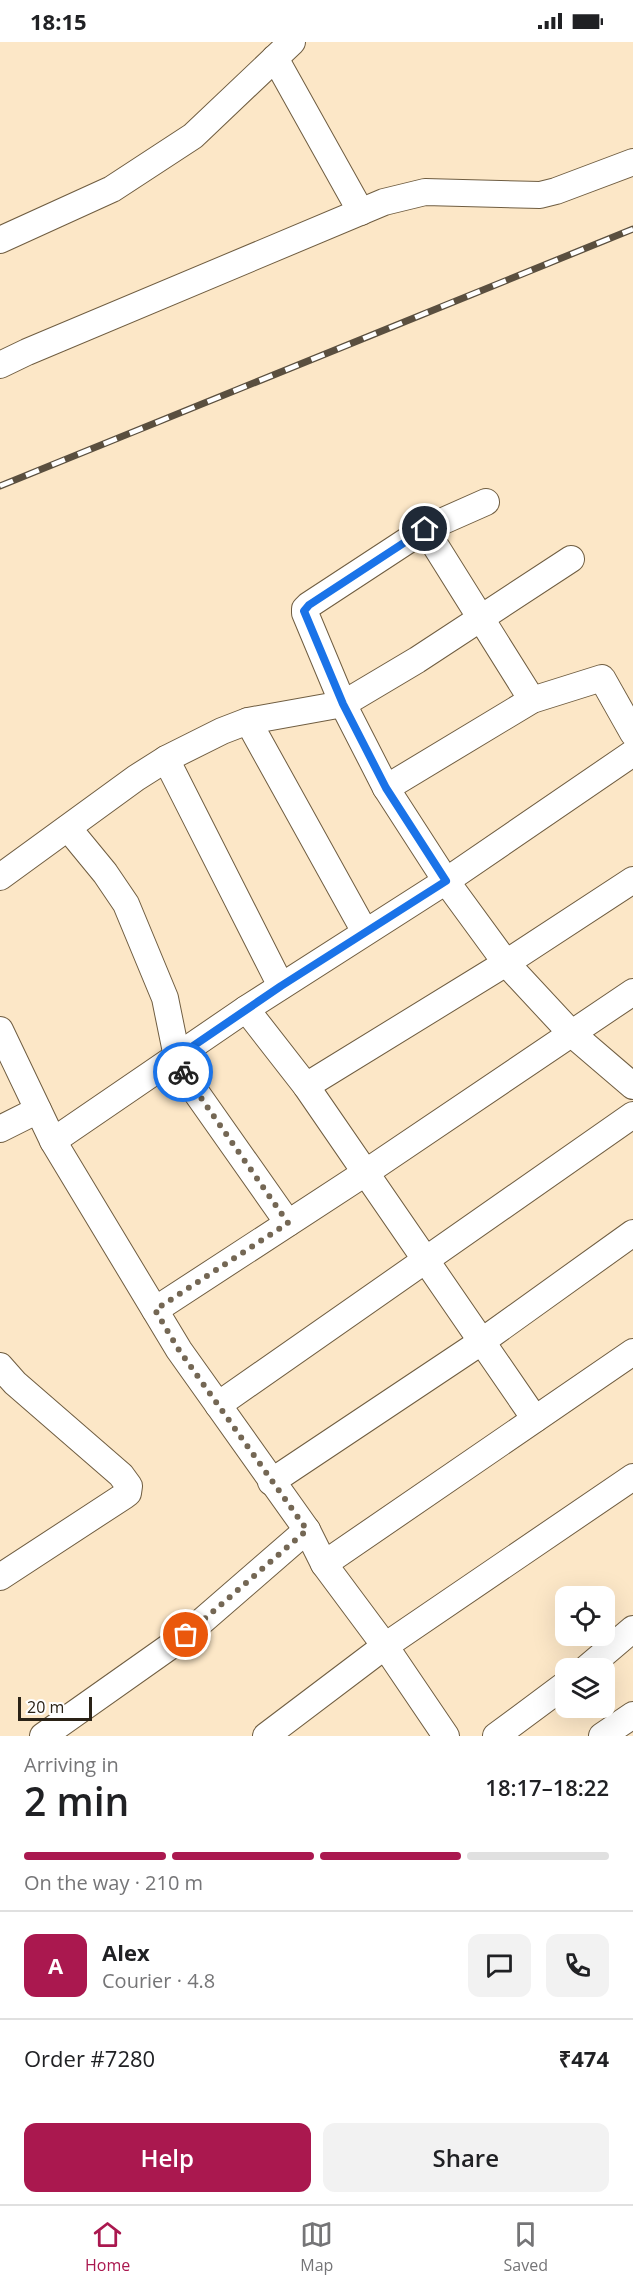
<!DOCTYPE html>
<html lang="en">
<head>
<meta charset="utf-8">
<style>
	:root { --surface:#fff; --page:#f2f2f2; --text:#202124; --muted:#757577; --line:#e0e0e0; --accent:#aa184f }
	body { margin:0; font-family:"Open Sans",sans-serif; background:var(--page); color:var(--text); height:100vh; display:flex; flex-direction:column; font-size:22px; white-space:nowrap }
	* { box-sizing:border-box; margin:0 }
	p { font-size:20px; color:var(--muted) }
	.icon { flex:none; width:33px; height:33px; fill:none; stroke:currentColor; stroke-width:2; stroke-linecap:round; stroke-linejoin:round }
	.map { position:relative; height:1694px; overflow:hidden }
	.details { display:flex; flex-direction:column; background:var(--surface); flex:1 }
	.details>* { flex:none }
	.tools { position:absolute; left:555px; top:1544px; display:grid; gap:12px }
	.tools a { display:grid; place-items:center; width:60px; height:60px; border-radius:12px; background:var(--surface); box-shadow:0 6px 24px #0002; font-size:30px }
	.scale { position:absolute; left:18px; bottom:15px; width:74px; box-sizing:border-box; padding-left:6px; border:3px solid #2a2216; border-top:0; font-size:16px; line-height:21px; white-space:nowrap; color:#2a2216; -webkit-text-stroke:4px #fff; paint-order:stroke }
	.pin { position:absolute; display:grid; place-items:center; width:51px; height:51px; color:#fff; margin:-26px; border:3px solid #fff; border-radius:50%; box-shadow:0 2px 6px #0007 }
	.courier { position:absolute; display:grid; place-items:center; width:60px; height:60px; margin:-30px; border:4px solid #1a73e8; border-radius:50%; background:#fff; color:#222; box-shadow:0 2px 8px #0007 }
	.headline em { font-style:normal; font-weight:600 }
	.headline div { display:flex; flex-direction:column-reverse }
	.headline { display:flex; align-items:center; justify-content:space-between; height:102px; padding:0 24px }
	h1 { font-size:39px; font-weight:600; line-height:45px }
	.bar { display:grid; grid-template-columns:repeat(4,1fr); gap:9px 6px; align-content:center; height:72px; padding:0 24px }
	.bar i { height:8px; border-radius:4px; background:var(--line) }
	.bar .selected { background:var(--accent) }
	.bar p { grid-column:span 4 }
	.line { display:flex; align-items:center; gap:15px; padding:0 24px; border-top:2px solid var(--line) }
	.line div { flex:1 }
	.round { display:grid; place-items:center; flex:none; width:63px; height:63px; border-radius:12px; background:var(--page) }
	.action { display:flex; gap:12px; margin-top:auto; padding:12px 24px }
	.action a { flex:1; height:69px; border-radius:12px; background:var(--accent); color:#fff; font-size:24px; font-weight:600; line-height:69px; text-align:center }
	.action a+a { background:var(--page); color:var(--text) }
	.status { display:flex; justify-content:space-between; align-items:center; height:42px; padding:0 30px; background:var(--surface); direction:ltr }
	.status svg { height:16px; fill:currentColor }
	.menu { display:flex; justify-content:space-around; align-items:center; height:84px; border-top:2px solid var(--line); background:var(--surface); font-size:16px; color:var(--muted) }
	.menu a { display:grid; justify-items:center; gap:3px }
	.menu .selected { color:var(--accent) }
	.map>svg:first-child { display:block }
	.lines { fill:none; stroke-linecap:round; stroke-linejoin:round }
	.minor-casing { stroke:#6f5d41; stroke-width:28 }
	.minor { stroke:#fff; stroke-width:26 }
	.rail-casing { stroke:#5a4f3f; stroke-width:7 }
	.rail { stroke:#fff; stroke-width:4.5; stroke-dasharray:14; stroke-linecap:butt }
	.done { stroke:#746754; stroke-width:6; stroke-dasharray:0 10.8 }
	.route { stroke:#1a73e8; stroke-width:8 }
</style>
</head>
<body>
<div class="status"><b>18:15</b><svg viewBox="0 0 49 12"><path d="M0 12V9h3v3zM5 12V6h3v6zM10 12V3h3v9zM15 12V0h3v12zM26 1h20v11H26zM47 4h2v5h-2z"/></svg></div>
<div class="map">
<svg width="633" height="1694" viewBox="0 0 633 1694">
	<rect width="100%" height="100%" fill="#fce7c7"/>
	<g class="lines">
		<defs>
			<g id="minor">
				<polyline points="275,16 361,170"/>
				<polyline points="0,198 112,147 193,94 292,0"/>
				<polyline points="0,323 27,310 384,160 425,150 540,153 556,149 633,120"/>
				<polyline points="486,460 425,487 309,563 305,567 305,571 343,662 386,746 446,839 506,921 571,991 633,1044"/>
				<polyline points="425,487 532,658"/>
				<polyline points="248,679 365,890"/>
				<polyline points="166,717 281,944"/>
				<polyline points="386,746 532,658 602,636 633,691"/>
				<polyline points="68,786 105,831 126,862 165,956 177,1015 186,1036 288,1181"/>
				<polyline points="0,835 136,736 166,717 222,689 248,679 343,662 417,618 571,517"/>
				<polyline points="246,967 306,1044 535,1377"/>
				<polyline points="0,988 53,1099 179,1308 307,1488 324,1522 385,1604 446,1694"/>
				<polyline points="306,1044 506,921 633,838"/>
				<polyline points="0,1087 38,1068"/>
				<polyline points="53,1099 246,967 446,839 633,711"/>
				<polyline points="155,1268 365,1131 633,950"/>
				<polyline points="0,1324 15,1341 121,1433 129,1444 128,1451 124,1454 0,1535"/>
				<polyline points="218,1363 633,1073"/>
				<polyline points="271,1440 481,1300 633,1191"/>
				<polyline points="324,1522 633,1310"/>
				<polyline points="587,1626 633,1587"/>
				<polyline points="43,1694 186,1593 307,1488"/>
				<polyline points="266,1694 385,1604 633,1435"/>
				<polyline points="496,1694 566,1642"/>
				<polyline points="602,1694 633,1673"/>
			</g>
		</defs>
		<use href="#minor" class="minor-casing"/>
		<use href="#minor" class="minor"/>
		<defs>
			<polyline id="rail" points="0,444 633,187"/>
		</defs>
		<use href="#rail" class="rail-casing"/>
		<use href="#rail" class="rail"/>
	</g>
	<g class="lines">
		<polyline class="done" points="183,1030 288,1181 155,1268 179,1308 307,1488 186,1593"/>
		<polyline class="route" points="183,1030 177,1015 281,944 446,839 386,746 343,662 304,569 309,563 425,487"/>
	</g>
</svg>
<div class="tools">
<a><svg class="icon" aria-label="locate" viewBox="0 0 24 24"><circle cx="12" cy="12" r="6"/><path d="M12 2v4M12 18v4M2 12h4M18 12h4"/></svg></a>
<a><svg class="icon" aria-label="layers" viewBox="0 0 24 24"><path d="M12 4l9 5-9 5-9-5zM3 14l9 5 9-5"/></svg></a>
</div>
<div class="scale">20 m</div>
<div class="pin" style="left:186px;top:1593px;background:#ea580c"><svg class="icon" aria-label="bag" viewBox="0 0 24 24"><path d="M5 8h14l-1 12H6zM9 8a3 3 0 0 1 6 0"/></svg></div>
<div class="pin" style="left:425px;top:487px;background:#1f2937"><svg class="icon" aria-label="home" viewBox="0 0 24 24"><path d="M3 11l9-7 9 7M6 9v11h12V9"/></svg></div>
<div class="courier" style="left:183px;top:1030px"><svg class="icon" aria-label="bike" viewBox="0 0 24 24"><circle cx="6" cy="16" r="4"/><circle cx="18" cy="16" r="4"/><path d="M6 16l4-8h5l3 8M10 8l3 8H6M13 5h3"/></svg></div>
</div>
<section class="details">
<div class="headline"><div><h1>2 min</h1><p>Arriving in</p></div><em>18:17–18:22</em></div>
<div class="bar"><i class="selected"></i><i class="selected"></i><i class="selected"></i><i></i><p>On the way · 210 m</p></div>
<div class="line" style="height:108px"><b class="round" style="background:var(--accent);color:#fff">A</b><div><b>Alex</b><p>Courier · 4.8</p></div><a class="round"><svg class="icon" aria-label="chat" viewBox="0 0 24 24"><path d="M4 5h16v11H9l-5 4z"/></svg></a><a class="round"><svg class="icon" aria-label="phone" viewBox="0 0 24 24"><path d="M5 4h4l2 5-3 2q2 4 5 5l2-3 5 2v4C11 20 4 13 5 4z"/></svg></a></div>
<div class="line" style="height:78px"><div>Order #7280</div><b>₹474</b></div>
<div class="action"><a>Help</a><a>Share</a></div>
</section>
<nav class="menu">
<a class="selected"><svg class="icon" aria-label="home" viewBox="0 0 24 24"><path d="M3 11l9-7 9 7M6 9v11h12V9"/></svg>Home</a>
<a><svg class="icon" aria-label="map" viewBox="0 0 24 24"><path d="M3 6l6-2 6 2 6-2v14l-6 2-6-2-6 2zM9 4v14M15 6v14"/></svg>Map</a>
<a><svg class="icon" aria-label="saved" viewBox="0 0 24 24"><path d="M7 4h10v16l-5-4-5 4z"/></svg>Saved</a>
</nav>
</body>
</html>
